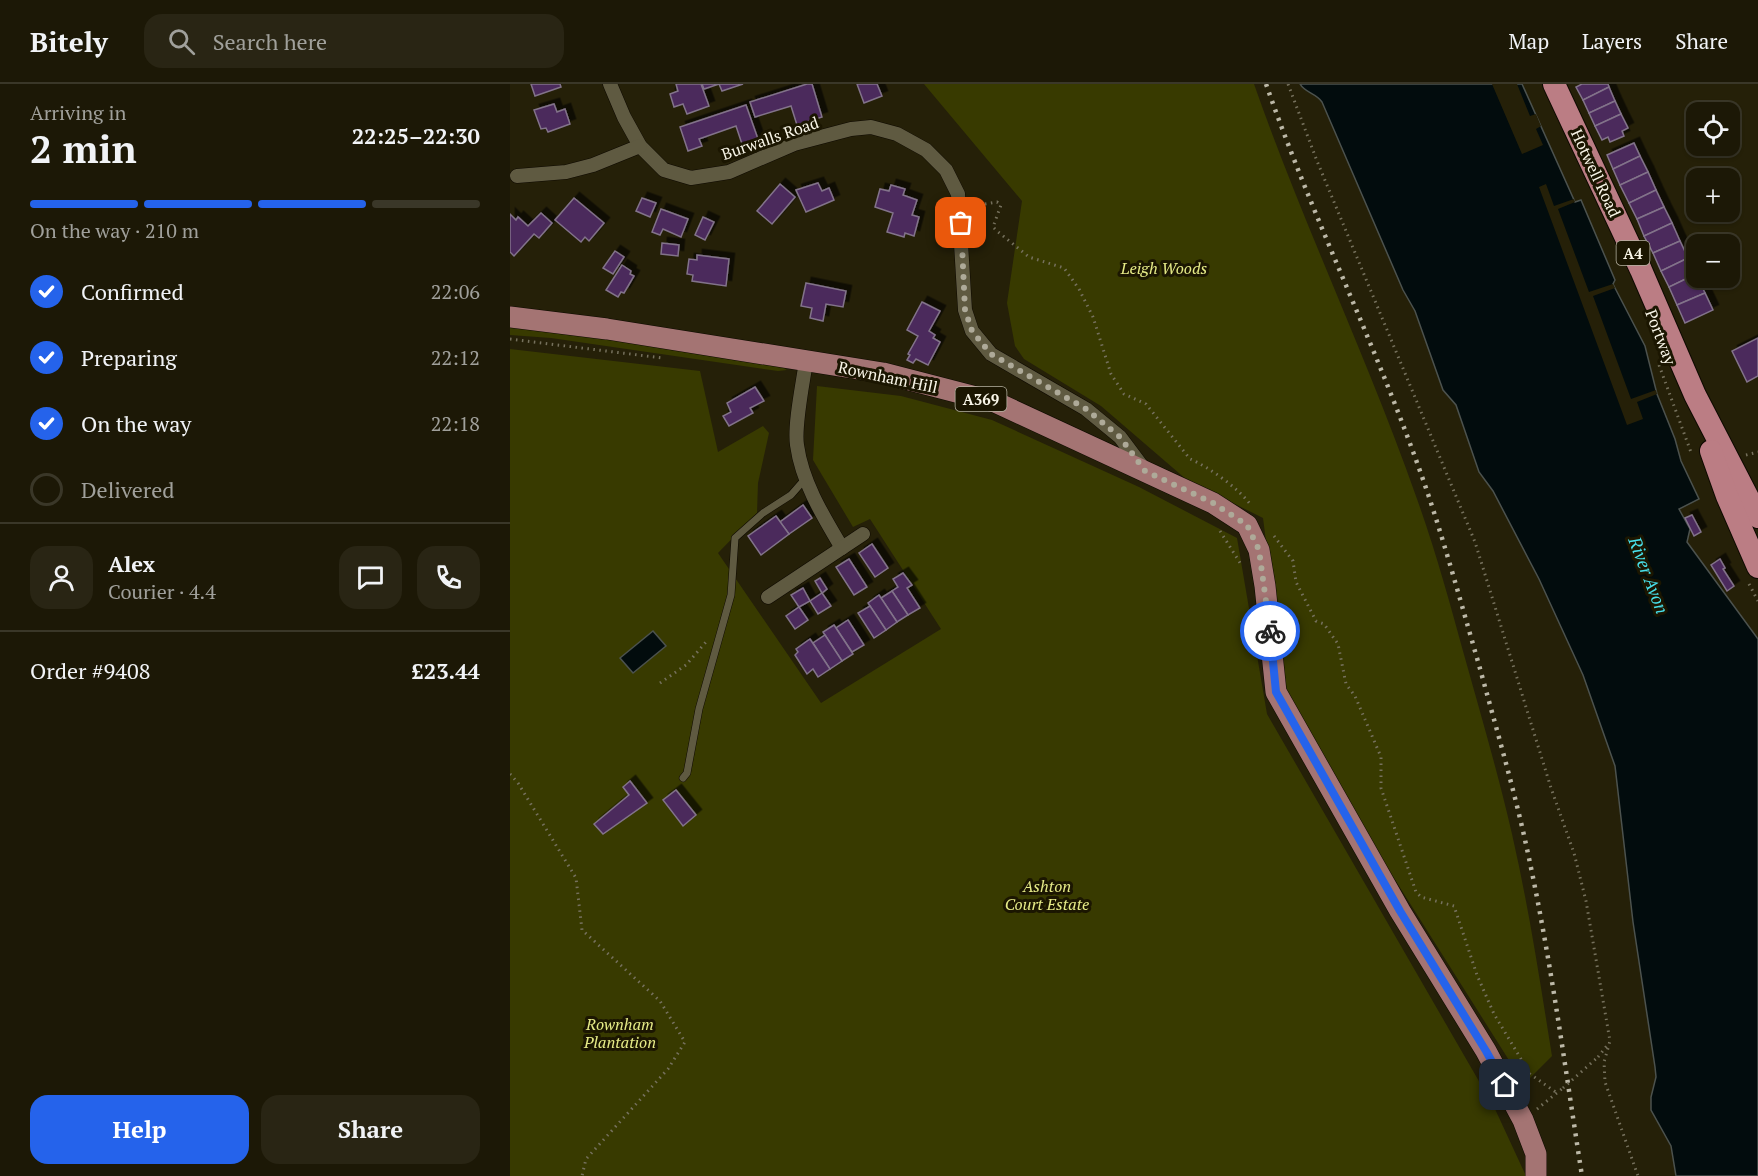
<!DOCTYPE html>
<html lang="en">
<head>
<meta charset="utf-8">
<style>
	:root { --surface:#1c1806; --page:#292514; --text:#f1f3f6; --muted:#a0a09b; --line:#3a3728; --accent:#2563eb }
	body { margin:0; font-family:"PT Serif",serif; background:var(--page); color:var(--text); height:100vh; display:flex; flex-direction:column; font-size:22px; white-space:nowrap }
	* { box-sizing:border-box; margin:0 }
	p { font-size:20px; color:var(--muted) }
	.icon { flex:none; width:33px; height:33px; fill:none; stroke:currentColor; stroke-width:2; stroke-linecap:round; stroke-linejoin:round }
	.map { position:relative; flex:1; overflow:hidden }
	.panel { display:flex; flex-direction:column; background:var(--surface); width:510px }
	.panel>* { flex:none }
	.tools { position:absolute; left:1176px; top:18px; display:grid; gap:12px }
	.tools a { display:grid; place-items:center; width:54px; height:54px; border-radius:12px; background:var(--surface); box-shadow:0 2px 4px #0004,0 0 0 2px var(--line); font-size:30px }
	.pin { position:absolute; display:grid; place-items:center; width:51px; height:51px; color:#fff; margin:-26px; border-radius:12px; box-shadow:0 3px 9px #0006 }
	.courier { position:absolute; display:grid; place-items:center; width:60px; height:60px; margin:-30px; border:4px solid #2563eb; border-radius:50%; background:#fff; color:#222; box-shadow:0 2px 8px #0007 }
	.headline em { font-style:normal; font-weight:700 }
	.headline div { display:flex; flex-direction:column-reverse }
	.headline { display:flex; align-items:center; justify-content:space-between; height:102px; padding:0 30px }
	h1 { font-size:39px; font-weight:700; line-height:45px }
	.bar { display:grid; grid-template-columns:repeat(4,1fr); gap:9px 6px; align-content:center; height:72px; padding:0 30px }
	.bar i { height:8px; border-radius:4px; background:var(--line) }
	.bar .active { background:var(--accent) }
	.bar p { grid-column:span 4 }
	.line { display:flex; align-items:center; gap:15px; padding:0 30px; border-top:2px solid var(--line) }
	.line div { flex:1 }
	.round { display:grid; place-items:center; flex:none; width:63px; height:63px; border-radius:18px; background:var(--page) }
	ol { padding:0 30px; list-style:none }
	li { display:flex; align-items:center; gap:18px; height:66px }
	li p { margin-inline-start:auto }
	li .icon { padding:6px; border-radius:50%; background:var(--accent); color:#fff; stroke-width:4 }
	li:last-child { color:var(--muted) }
	li i { width:33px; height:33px; border:3px solid var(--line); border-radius:50% }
	.cta { display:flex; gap:12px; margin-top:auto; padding:12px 30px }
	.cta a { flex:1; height:69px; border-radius:18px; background:var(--accent); color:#fff; font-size:24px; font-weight:700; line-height:69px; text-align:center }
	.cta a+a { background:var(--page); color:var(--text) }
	header { display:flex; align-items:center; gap:36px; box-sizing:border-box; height:84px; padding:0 30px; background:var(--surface); border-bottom:2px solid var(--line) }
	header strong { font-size:28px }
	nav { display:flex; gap:33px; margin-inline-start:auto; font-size:21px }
	.search { width:420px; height:54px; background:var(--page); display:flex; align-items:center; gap:15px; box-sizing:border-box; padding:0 21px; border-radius:18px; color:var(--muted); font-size:22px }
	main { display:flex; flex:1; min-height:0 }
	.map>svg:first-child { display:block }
	.green { fill:#383a00 }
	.water { fill:#020c0d; stroke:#4c524e; stroke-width:1.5 }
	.pier { fill:#252008 }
	.building { fill:#4b295c; stroke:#82738a; stroke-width:1.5; filter:url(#shadow) }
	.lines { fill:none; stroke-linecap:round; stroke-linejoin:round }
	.service-casing { stroke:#0e0900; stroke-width:8 }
	.minor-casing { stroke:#0e0900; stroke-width:15 }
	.primary-casing { stroke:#0e0900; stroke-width:22 }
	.trunk-casing { stroke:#0e0900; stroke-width:24 }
	.path { stroke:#76715d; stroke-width:3; stroke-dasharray:1.5 4.5; stroke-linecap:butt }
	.service { stroke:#5f5a41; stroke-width:7 }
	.minor { stroke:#5f5a41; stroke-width:14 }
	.primary { stroke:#a47473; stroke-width:21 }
	.trunk { stroke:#bb7d84; stroke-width:22 }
	.rail { stroke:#bdb9a8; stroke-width:4.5; stroke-dasharray:3 6; stroke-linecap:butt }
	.path-bridge { stroke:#76715d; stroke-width:3; stroke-dasharray:1.5 4.5; stroke-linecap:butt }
	.done { stroke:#aeaa99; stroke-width:6; stroke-dasharray:0 10.8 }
	.route { stroke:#2563eb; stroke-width:8 }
	.labels { text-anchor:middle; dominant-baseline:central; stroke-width:6; stroke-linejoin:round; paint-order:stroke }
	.shield { fill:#1b1601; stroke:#b6b2a2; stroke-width:1.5 }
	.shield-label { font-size:15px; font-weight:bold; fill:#f8f5e7 }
	.street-label { font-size:16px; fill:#f8f5e7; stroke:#1b1601 }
	.park-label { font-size:16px; font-style:italic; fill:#e6eb87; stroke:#1b1601 }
	.water-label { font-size:18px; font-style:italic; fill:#48dfe9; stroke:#1b1601 }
</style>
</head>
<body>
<header>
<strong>Bitely</strong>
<div class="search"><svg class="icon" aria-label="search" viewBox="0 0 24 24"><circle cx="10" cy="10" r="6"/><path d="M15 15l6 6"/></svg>Search here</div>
<nav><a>Map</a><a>Layers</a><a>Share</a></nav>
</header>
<main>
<section class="panel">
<div class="headline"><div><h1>2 min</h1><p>Arriving in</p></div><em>22:25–22:30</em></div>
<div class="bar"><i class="active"></i><i class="active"></i><i class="active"></i><i></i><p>On the way · 210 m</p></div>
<ol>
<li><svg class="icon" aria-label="check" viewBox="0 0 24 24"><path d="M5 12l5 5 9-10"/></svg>Confirmed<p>22:06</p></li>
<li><svg class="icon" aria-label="check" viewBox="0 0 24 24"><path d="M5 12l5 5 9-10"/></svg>Preparing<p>22:12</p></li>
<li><svg class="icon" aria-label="check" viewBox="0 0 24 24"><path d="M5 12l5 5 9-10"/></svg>On the way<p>22:18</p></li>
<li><i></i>Delivered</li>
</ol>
<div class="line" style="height:108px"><a class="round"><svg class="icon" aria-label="person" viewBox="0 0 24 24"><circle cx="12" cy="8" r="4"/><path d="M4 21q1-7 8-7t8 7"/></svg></a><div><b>Alex</b><p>Courier · 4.4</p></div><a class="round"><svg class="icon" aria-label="chat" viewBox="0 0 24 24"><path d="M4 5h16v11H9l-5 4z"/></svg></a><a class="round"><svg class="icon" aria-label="phone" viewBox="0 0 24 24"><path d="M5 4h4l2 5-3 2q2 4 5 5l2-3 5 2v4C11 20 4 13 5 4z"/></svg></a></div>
<div class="line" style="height:78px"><div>Order #9408</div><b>£23.44</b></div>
<div class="cta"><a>Help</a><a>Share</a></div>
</section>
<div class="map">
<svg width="1248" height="1092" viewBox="0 0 1248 1092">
	<defs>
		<filter id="shadow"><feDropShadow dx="5.5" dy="-5.5" stdDeviation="0" flood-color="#0009"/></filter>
	</defs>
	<rect width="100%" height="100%" fill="#252008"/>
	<g class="green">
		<path d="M414,0H744C793,140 858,275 907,415C925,465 939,516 953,567C970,628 988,689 1002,750C1019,824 1030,898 1042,972L1014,1000L812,680L775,605L753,434L677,396L591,322L514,275L505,262L497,219L512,117Z"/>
		<polygon points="0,241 270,281 277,286 268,287 41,254 0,251"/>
		<polygon points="0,265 190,287 208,368 253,342 259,349 248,399 247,429 208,469 311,619 431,545 360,435 343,443 303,376 307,302 391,312 482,336 629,403 727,454 757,630 985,1025 1016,1092 0,1092"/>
	</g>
	<g class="water">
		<path d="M790,0H1012L1065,118L1071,116L1105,196L1103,200L1105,204L1135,262L1147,310L1165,355L1171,377L1189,415L1169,425L1180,445L1177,458L1248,555V1092H1166L1161,1062L1141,1026V1013L1146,993L1145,983L1123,838L1105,682L1073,591L1029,495L983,407L969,388L946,321L933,306L905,227L893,206L812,18C806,9 795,9 790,0Z"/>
		<polygon points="143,547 156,562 123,589 110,574"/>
	</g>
	<g class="pier">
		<polygon points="982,0 1007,0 1020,32 1026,30 1031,42 1026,45 1033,61 1012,70"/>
		<polygon points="1036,100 1044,122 1064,115 1065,118 1048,125 1079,208 1103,200 1105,204 1083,212 1121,315 1146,306 1147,310 1127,318 1133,335 1117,341 1029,103"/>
	</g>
	<g class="building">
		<polygon points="21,0 50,0 51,3 25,12"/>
		<polygon points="166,0 191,0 199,22 177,30 173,20 164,23 160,10 168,7"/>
		<polygon points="192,0 233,0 212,7 209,0 194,5"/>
		<polygon points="297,0 302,0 312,33 287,41 281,22 245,33 240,18"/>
		<polygon points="347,0 367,0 372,12 354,19"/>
		<polygon points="1072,0 1098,0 1099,3 1073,16 1066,3"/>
		<polygon points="1099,3 1105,17 1079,29 1073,16"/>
		<polygon points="1105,17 1111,30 1085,42 1079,29"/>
		<polygon points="44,20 47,28 55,25 60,40 38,48 36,44 31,45 24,26"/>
		<polygon points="236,21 248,55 232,60 226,42 189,55 192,62 178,67 170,43"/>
		<polygon points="1111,30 1118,44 1112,47 1114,52 1100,58 1098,53 1092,56 1085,42"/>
		<polygon points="1124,59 1130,72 1103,85 1097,71"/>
		<polygon points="1130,72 1138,88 1110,101 1103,85"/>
		<polygon points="1138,88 1146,106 1119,119 1110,101"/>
		<polygon points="308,99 312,107 319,104 324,116 296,128 286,106"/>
		<polygon points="270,100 285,113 262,140 247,127"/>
		<polygon points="381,101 395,105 393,111 407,116 402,131 409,133 404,152 395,149 394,153 377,148 383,129 365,123 370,105 379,107"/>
		<polygon points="1146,106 1154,123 1127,135 1119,119"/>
		<polygon points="64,114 94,139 79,157 75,153 71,158 45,136"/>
		<polygon points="132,114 146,119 140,133 126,127"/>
		<polygon points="1154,123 1162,139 1134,152 1127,135"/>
		<polygon points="151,125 178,135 171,153 153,145 150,151 142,148"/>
		<polygon points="31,129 42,139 29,154 24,150 4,172 0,168 0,130 6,136 8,133 18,142"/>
		<polygon points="193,133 204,138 195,156 185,151"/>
		<polygon points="1162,139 1170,157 1143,169 1134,152"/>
		<polygon points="1170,157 1178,174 1151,187 1143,169"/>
		<polygon points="152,159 169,161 168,172 151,170"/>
		<polygon points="105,167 114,173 103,190 93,184"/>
		<polygon points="187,171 219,175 216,202 182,197 183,191 177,190 179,175 187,176"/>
		<polygon points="1178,174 1186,190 1159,203 1151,187"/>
		<polygon points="112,181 121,187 120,190 124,192 114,209 111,208 108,213 96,206"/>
		<polygon points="1186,190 1195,209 1167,221 1159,203"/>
		<polygon points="296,199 336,207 333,223 316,220 313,237 300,234 302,224 291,222"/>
		<polygon points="1195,209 1203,226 1175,239 1167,221"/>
		<polygon points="412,218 430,227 419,247 425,251 423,254 430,258 418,281 406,275 403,279 397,276 400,271 398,270 408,252 397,246"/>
		<polygon points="1248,254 1248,292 1237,298 1222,267"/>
		<polygon points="245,303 254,317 240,324 243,329 219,342 213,332 221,328 217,319"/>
		<polygon points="293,421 302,434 279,450 270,438"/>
		<polygon points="1182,431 1191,448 1184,452 1175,434"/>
		<polygon points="266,432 279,450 251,471 238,452"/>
		<polygon points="362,460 378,484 365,493 349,469"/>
		<polygon points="339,475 357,503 344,511 326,483"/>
		<polygon points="1210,475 1215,484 1213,485 1224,502 1217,507 1201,481"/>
		<polygon points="393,489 402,501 397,504 410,524 398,531 382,507 388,503 383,495"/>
		<polygon points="310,494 317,505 312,509 305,497"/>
		<polygon points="293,504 300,517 289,523 281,511"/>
		<polygon points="382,507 398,531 387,538 371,514"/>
		<polygon points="312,509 321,522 308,530 300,517"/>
		<polygon points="369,511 387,538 376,546 358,519"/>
		<polygon points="360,522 376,546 364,554 348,529"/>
		<polygon points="289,523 298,536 285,545 276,532"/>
		<polygon points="338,536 354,561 342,568 326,544"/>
		<polygon points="324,541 343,570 332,577 313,548"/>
		<polygon points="315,551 332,577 320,585 303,559"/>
		<polygon points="300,555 320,585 308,593 303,585 297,590 285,571 288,568 286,565"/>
		<polygon points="120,697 137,719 93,750 84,740 119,711 113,703"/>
		<polygon points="166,706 186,731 173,742 153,716"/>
	</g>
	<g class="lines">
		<defs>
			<polyline id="service" points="173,694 177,689 189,625 221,511 225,454 253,429 281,411 295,395"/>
			<g id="minor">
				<polyline points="100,0 114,33 130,62 154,86 181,94 219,88 284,60 341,45 361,43 387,50 416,66 436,86 448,110 455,226 462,247 481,270 576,325 610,353 634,385"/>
				<polyline points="7,92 56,88 83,81 130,62"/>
				<path d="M296,277C293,299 284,341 287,361C292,398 313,432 332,464"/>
				<polyline points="258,513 353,450"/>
			</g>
			<polyline id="primary" points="0,233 97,245 373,289 485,318 703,419 737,441 749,466 755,502 766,608 890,827 976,967 1013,1036 1026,1070 1026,1092"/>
			<g id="trunk">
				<polyline points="1044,0 1131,186 1185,311 1248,433"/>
				<polyline points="1201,367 1217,412 1248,483"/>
			</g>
		</defs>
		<use href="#service" class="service-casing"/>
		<use href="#minor" class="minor-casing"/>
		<use href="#primary" class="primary-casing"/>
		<use href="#trunk" class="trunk-casing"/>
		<g class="path">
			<polyline points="778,0 807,77 965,458 1041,704 1064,769 1076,817 1100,957 1094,978 1095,998 1128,1092"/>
			<path d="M463,119L475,120L487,118L491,121L483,143L487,147L519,173L554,184L569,205L583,233L601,290L614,310L636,320L680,375C699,383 728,404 740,420"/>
			<polyline points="0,255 152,274"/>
			<polyline points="1149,281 1182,371"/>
			<polyline points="1236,371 1248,368"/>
			<polyline points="710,447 732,482"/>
			<polyline points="764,452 783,477 786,498 806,537 814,540 828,560 836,600 845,612 871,673 871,704 906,808 911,813 944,822 967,891 984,930 1020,990 1047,1009"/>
			<polyline points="1239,500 1248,517"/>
			<polyline points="150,599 176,581 196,558"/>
			<polyline points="0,690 8,699 66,794 72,846 150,917 175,958 158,985 76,1075 72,1092"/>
			<polyline points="1088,973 1099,959"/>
			<polyline points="1027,1025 1053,1004"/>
		</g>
		<use href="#service" class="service"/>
		<use href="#minor" class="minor"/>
		<use href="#primary" class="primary"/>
		<use href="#trunk" class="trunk"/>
		<path class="rail" d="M756,0C805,141 873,275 920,416C938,471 953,526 969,581C984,636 1000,691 1013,747C1039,861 1054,977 1072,1092"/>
		<polyline class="path-bridge" points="1053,1004 1088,973"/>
	</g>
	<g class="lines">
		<polyline class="done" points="451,139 455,226 462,247 481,270 576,325 610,353 635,387 703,419 737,441 749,466 760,547"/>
		<polyline class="route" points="760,547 766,608 890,827 976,967 995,1001"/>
	</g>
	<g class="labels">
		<g class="shield">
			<rect x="1106.5" y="157" width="33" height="24" rx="4.5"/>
			<rect x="445.5" y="303" width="51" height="24" rx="4.5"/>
		</g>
		<g class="shield-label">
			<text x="1123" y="169">A4</text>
			<text x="471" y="315">A369</text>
		</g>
		<g class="street-label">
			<text transform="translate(260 54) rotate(-19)">Burwalls Road</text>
			<text transform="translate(1086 89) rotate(65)">Hotwell Road</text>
			<text transform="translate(1151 253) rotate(69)">Portway</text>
			<text transform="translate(378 293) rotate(12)">Rownham Hill</text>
		</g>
		<g class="park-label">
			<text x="654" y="184">Leigh Woods</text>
			<text x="537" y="802">Ashton<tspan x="537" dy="18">Court Estate</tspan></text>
			<text x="110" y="940">Rownham<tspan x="110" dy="18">Plantation</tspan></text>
		</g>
		<g class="water-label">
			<text transform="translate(1139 491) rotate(69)">River Avon</text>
		</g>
	</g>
</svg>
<div class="tools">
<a><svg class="icon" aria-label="locate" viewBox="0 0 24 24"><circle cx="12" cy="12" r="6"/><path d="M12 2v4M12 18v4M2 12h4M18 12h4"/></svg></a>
<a>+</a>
<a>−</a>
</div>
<div class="pin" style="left:451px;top:139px;background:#ea580c"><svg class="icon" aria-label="bag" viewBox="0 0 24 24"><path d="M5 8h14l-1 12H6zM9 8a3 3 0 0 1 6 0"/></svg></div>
<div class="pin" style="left:995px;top:1001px;background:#1f2937"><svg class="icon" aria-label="home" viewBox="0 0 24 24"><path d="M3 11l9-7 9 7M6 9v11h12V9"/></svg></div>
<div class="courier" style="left:760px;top:547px"><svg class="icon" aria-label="bike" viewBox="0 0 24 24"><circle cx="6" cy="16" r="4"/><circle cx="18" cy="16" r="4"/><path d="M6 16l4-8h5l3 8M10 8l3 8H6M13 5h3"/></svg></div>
</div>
</main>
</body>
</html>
